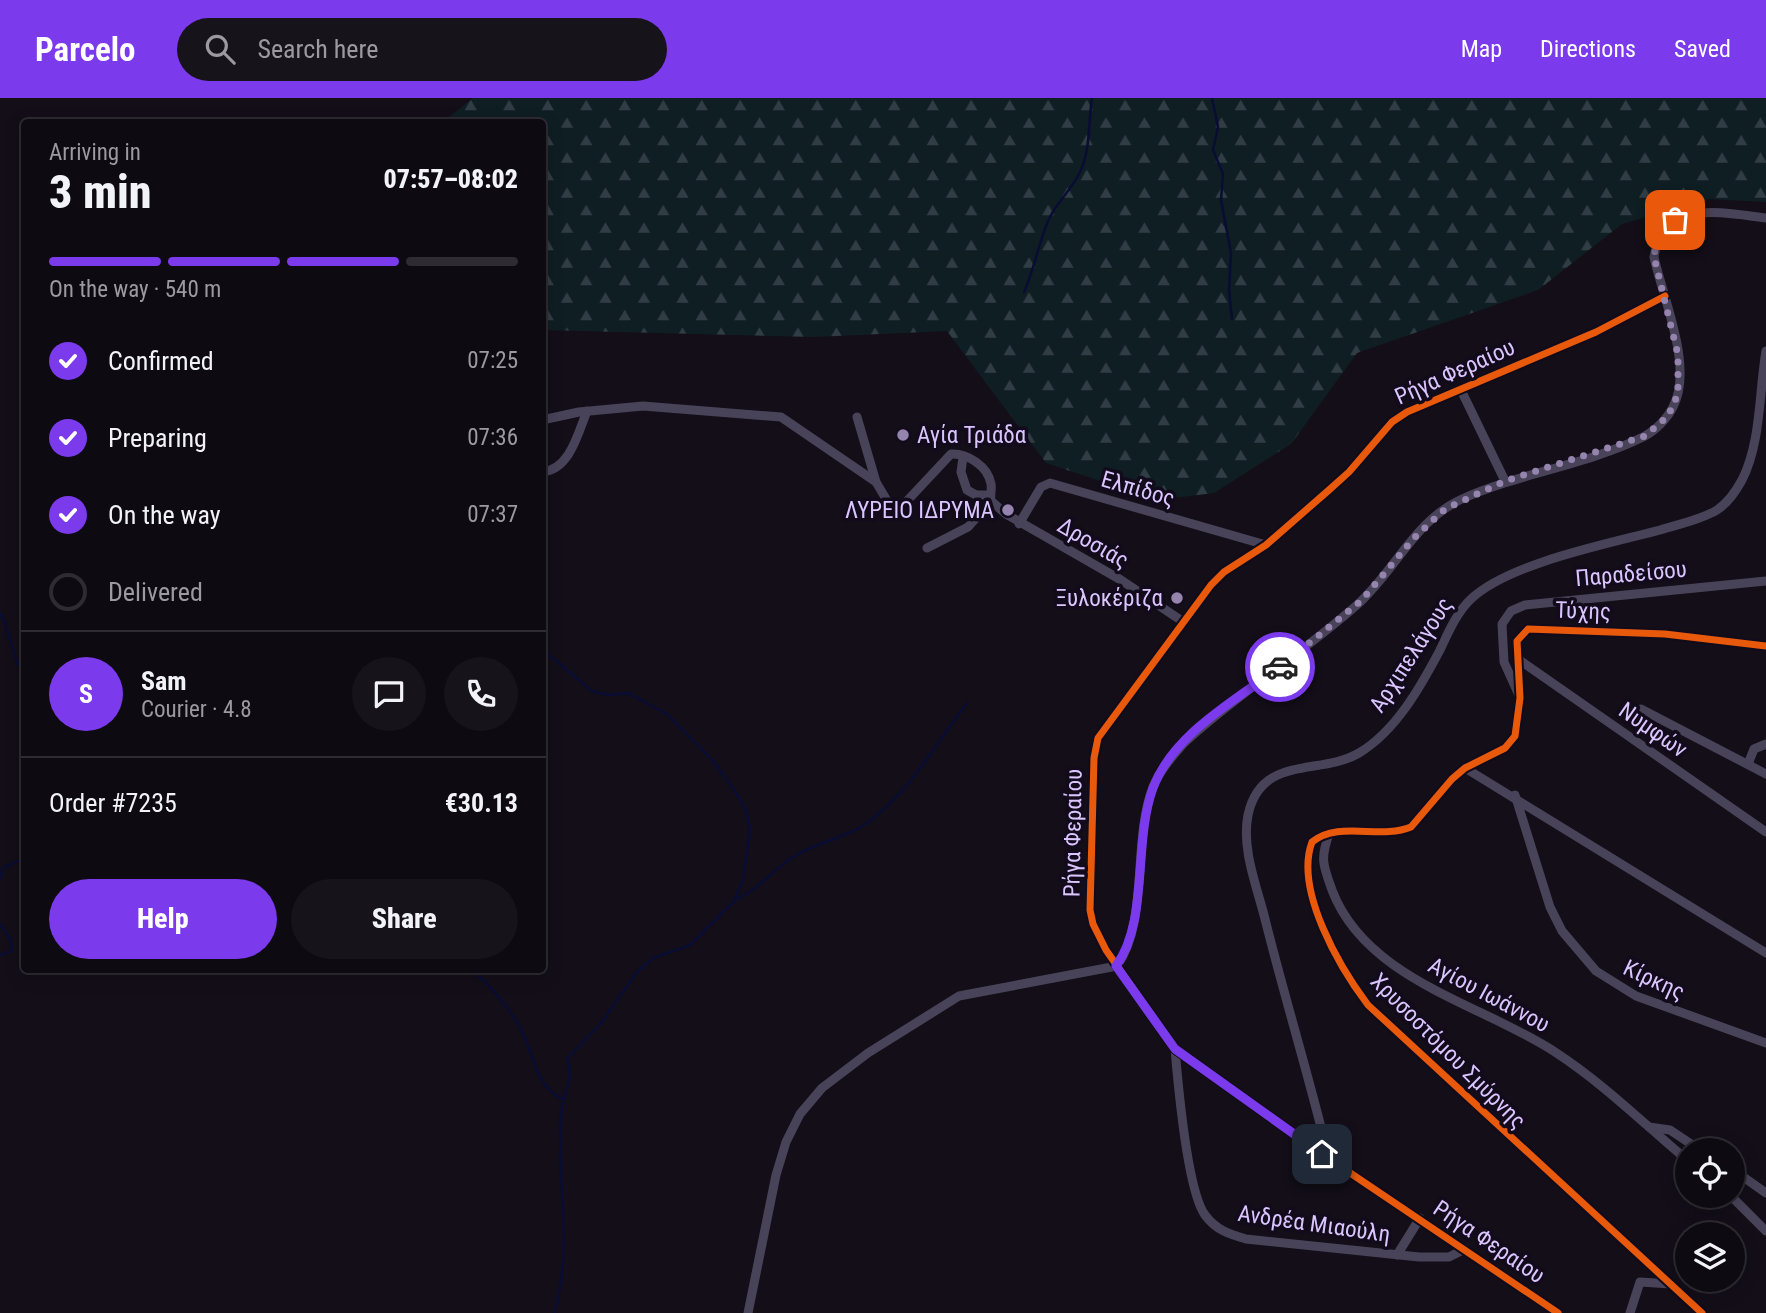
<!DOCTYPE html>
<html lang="en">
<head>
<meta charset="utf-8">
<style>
	:root { --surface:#0e0a12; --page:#17131b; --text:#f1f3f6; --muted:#9b9a9f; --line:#2e2b32; --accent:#7c3aed }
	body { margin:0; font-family:"Roboto Condensed",sans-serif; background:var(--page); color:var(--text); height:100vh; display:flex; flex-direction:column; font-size:26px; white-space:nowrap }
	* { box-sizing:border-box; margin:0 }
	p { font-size:23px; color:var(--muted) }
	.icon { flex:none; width:38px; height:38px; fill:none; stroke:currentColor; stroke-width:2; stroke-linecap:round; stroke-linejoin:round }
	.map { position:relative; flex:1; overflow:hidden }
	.side { position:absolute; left:21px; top:21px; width:525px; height:854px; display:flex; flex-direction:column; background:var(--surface); border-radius:7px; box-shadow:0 4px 18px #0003,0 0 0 2px var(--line) }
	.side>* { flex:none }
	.buttons { position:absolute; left:1675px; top:1040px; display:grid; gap:14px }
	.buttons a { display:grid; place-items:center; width:70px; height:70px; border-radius:50%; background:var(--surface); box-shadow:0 4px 18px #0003,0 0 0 2px var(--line); font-size:35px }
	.pin { position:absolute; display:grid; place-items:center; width:60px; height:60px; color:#fff; margin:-30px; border-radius:14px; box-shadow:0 4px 10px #0006 }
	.courier { position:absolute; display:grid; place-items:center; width:70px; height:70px; margin:-35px; border:5px solid #7c3aed; border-radius:50%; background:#fff; color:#222; box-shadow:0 2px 9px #0007 }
	.overview em { font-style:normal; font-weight:800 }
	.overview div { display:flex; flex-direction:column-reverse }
	.overview { display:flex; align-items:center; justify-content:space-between; height:119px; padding:0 28px }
	h1 { font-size:46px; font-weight:800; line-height:52px }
	.bar { display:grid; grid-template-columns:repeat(4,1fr); gap:10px 7px; align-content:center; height:84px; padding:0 28px }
	.bar i { height:9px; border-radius:5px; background:var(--line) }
	.bar .current { background:var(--accent) }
	.bar p { grid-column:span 4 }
	.line { display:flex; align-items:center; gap:18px; padding:0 28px; border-top:2px solid var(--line) }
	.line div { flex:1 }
	.round { display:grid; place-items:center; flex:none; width:74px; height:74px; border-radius:37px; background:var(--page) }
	ol { padding:0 28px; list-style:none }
	li { display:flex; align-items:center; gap:21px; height:77px }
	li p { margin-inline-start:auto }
	li .icon { padding:7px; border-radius:50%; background:var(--accent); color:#fff; stroke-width:4 }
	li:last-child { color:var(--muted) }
	li i { width:38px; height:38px; border:4px solid var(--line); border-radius:50% }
	.action { display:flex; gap:14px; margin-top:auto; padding:14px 28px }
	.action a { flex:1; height:80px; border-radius:42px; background:var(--accent); color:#fff; font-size:28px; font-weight:800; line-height:80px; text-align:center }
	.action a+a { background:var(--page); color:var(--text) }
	header { display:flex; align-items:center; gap:42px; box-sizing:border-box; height:98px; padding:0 35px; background:var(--accent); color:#fff }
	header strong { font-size:33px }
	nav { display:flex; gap:38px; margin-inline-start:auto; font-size:24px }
	.search { width:490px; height:63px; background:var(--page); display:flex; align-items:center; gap:18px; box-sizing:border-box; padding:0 24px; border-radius:38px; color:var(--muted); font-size:26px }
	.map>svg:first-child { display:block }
	.forest { fill:url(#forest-firs) }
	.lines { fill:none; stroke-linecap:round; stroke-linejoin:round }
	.stream { stroke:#090d34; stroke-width:2.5 }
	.minor { stroke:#494359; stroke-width:9 }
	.cycleway-casing { stroke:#120b1b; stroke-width:11 }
	.cycleway { stroke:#e8590c; stroke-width:7 }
	.done { stroke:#9585ae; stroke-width:7; stroke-dasharray:0 12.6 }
	.route { stroke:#7c3aed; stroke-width:9 }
	.poi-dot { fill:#9585ae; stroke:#120b1b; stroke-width:2.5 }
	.labels { text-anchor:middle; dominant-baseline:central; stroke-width:7; stroke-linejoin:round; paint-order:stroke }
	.street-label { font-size:23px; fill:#dbc5ff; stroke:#120b1b }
	.poi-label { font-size:23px; fill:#dbc5ff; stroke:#120b1b; text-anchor:end }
</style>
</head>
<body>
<header>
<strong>Parcelo</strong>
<div class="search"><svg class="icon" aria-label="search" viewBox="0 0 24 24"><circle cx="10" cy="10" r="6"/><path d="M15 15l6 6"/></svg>Search here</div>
<nav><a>Map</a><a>Directions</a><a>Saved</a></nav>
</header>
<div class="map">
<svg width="1766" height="1215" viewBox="0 0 1766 1215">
	<defs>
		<pattern id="forest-firs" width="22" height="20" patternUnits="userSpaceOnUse" patternTransform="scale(1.75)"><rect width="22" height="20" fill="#0f1e23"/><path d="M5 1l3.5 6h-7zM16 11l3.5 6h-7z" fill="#313d44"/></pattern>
	</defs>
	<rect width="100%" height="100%" fill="#130e18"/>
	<polygon class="forest" points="473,0 1766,0 1766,104 1709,101 1622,126 1538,192 1357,255 1291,346 1214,395 1157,402 1046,365 947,233 814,239 543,232 542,24 443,24"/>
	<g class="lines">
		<g class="stream">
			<polyline points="1212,0 1218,29 1213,52 1223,76 1221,102 1231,155 1229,192 1232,221"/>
			<path d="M1024,194C1035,170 1038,145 1049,121C1057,104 1071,92 1079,76C1091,53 1088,25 1092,0"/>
			<path d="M0,515C11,533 11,560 24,575"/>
			<path d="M542,551L592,593L609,597L628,595L667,616L712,662L733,690L746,712L750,731L743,781L734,803L690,847L653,860L637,874L601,925L567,961C575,983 562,995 561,1017C556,1083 574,1151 554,1215"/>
			<polyline points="0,781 3,770 21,761 24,744"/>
			<path d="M735,802C760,791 773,771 795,758C817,744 842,741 864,727C909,696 934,648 967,605"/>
			<polyline points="0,826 11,842 12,853 0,857"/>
			<path d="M473,872C490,888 507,908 519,927C533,951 534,989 563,1001"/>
		</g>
		<g class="minor">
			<polyline points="1461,292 1505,383"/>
			<path d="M857,319L876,384L889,406L899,408L906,404L951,356C967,355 988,368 991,386C992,391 990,397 991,403L1006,416L1121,482L1182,523"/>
			<polyline points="542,322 579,314 643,308 781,319 876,384"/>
			<polyline points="963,359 961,374 967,392 976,397 990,397"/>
			<path d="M542,374C570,372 578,335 587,313"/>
			<polyline points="1019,426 1041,389 1050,385 1266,447"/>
			<polyline points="927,450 968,429 991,403"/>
			<polyline points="1518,561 1766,734"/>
			<polyline points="1518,595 1504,564 1502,526 1511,513 1525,507 1766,483"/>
			<polyline points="1641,611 1766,676"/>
			<polyline points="1748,666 1754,651 1766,646"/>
			<polyline points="1465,670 1766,855"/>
			<polyline points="1515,697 1550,809 1562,833 1596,873 1636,898 1766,945"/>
			<path d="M1329,736C1320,761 1323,767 1332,792C1366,882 1482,906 1555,954C1604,986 1643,1025 1687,1062"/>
			<path d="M1117,868C1149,823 1132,743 1153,689C1160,672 1172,659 1184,645C1238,595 1303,555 1358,506C1395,473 1415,422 1462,401C1520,375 1586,367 1643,339C1655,333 1667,321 1673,309C1694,269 1663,201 1654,159C1663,100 1723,115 1766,120"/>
			<path d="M1175,951C1178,986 1187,1092 1205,1117C1216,1132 1229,1136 1246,1141L1419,1159H1449L1465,1151"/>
			<polyline points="1649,1029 1670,1032 1700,1052"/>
			<path d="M1322,1056L1323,1037C1305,966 1284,896 1266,825C1258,791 1241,752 1248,717C1261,656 1320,678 1359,655C1396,633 1421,588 1440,552C1448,535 1457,514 1471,501C1509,465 1608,446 1660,432C1679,426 1701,422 1717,412C1728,405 1736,393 1742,382C1761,345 1759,294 1766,253"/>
			<polyline points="1732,1071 1766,1095"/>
			<polyline points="1730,1097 1766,1133"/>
			<polyline points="1397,1157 1420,1120"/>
			<polyline points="748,1215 776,1077 786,1044 800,1016 822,990 868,955 959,898 1117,868"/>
			<polyline points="1558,1215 1322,1056 1175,951 1106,852 1093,826 1090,812 1094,660 1098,640 1211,487 1224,474 1266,447 1329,392 1349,374 1392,324 1407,314 1596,234 1665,198"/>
			<polyline points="1630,1215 1640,1184 1671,1186"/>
			<path d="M1702,1215L1368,907C1340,870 1294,792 1312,744C1339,722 1380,742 1411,729L1452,681L1465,670L1505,650L1515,638L1520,600L1517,543L1528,531L1665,536L1766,548"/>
		</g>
		<defs>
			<g id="cycleway">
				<polyline points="1558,1215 1322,1056 1175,951 1106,852 1093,826 1090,812 1094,660 1098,640 1211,487 1224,474 1266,447 1329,392 1349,374 1392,324 1407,314 1596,234 1665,198"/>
				<path d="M1702,1215L1368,907C1340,870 1294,792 1312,744C1339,722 1380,742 1411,729L1452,681L1465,670L1505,650L1515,638L1520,600L1517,543L1528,531L1665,536L1766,548"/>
			</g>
		</defs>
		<use href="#cycleway" class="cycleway-casing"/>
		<use href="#cycleway" class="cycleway"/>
	</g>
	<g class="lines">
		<polyline class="done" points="1280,569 1361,503 1414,440 1445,411 1505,383 1645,338 1668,318 1678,296 1678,257 1654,159 1656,146 1675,122"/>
		<path class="route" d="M1280,569C1236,602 1173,636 1153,690C1133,744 1149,823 1116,868L1175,951L1322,1056"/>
	</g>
	<g class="poi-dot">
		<circle cx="903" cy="337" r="7"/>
		<circle cx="1008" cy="412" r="7"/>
		<circle cx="1177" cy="500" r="7"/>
	</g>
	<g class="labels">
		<g class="street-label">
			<text transform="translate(1455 274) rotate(-24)">Ρήγα Φεραίου</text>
			<text transform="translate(1138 391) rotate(16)">Ελπίδος</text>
			<text transform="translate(1093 445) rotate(30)">Δροσιάς</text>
			<text transform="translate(1631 476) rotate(-5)">Παραδείσου</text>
			<text transform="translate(1583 513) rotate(2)">Τύχης</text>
			<text transform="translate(1411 557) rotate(-57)">Αρχιπελάγους</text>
			<text transform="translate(1653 632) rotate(35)">Νυμφών</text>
			<text transform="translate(1073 735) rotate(-89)">Ρήγα Φεραίου</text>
			<text transform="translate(1654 882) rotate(25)">Κίρκης</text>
			<text transform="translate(1489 897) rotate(28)">Αγίου Ιωάννου</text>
			<text transform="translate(1448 953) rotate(45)">Χρυσοστόμου Σμύρνης</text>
			<text transform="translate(1314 1126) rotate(8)">Ανδρέα Μιαούλη</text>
			<text transform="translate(1489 1144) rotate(34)">Ρήγα Φεραίου</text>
		</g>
		<g class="poi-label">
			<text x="917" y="337" text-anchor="start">Αγία Τριάδα</text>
			<text x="994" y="412">ΛΥΡΕΙΟ ΙΔΡΥΜΑ</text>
			<text x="1163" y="500">Ξυλοκέριζα</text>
		</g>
	</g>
</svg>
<div class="buttons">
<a><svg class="icon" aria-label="locate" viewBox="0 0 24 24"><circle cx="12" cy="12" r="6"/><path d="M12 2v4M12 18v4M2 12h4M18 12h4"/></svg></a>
<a><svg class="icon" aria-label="layers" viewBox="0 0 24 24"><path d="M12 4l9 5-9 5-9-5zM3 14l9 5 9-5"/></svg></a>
</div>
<div class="pin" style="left:1675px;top:122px;background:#ea580c"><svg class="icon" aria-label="bag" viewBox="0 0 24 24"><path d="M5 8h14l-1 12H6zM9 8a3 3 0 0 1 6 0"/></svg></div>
<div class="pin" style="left:1322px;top:1056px;background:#1f2937"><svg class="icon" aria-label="home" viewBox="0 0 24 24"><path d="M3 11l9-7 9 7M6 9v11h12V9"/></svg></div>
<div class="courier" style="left:1280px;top:569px"><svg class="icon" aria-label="car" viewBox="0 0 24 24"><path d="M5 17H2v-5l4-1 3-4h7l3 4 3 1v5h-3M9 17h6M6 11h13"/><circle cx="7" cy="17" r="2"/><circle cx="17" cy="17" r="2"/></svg></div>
<section class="side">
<div class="overview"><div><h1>3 min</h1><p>Arriving in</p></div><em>07:57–08:02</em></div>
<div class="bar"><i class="current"></i><i class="current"></i><i class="current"></i><i></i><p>On the way · 540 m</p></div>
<ol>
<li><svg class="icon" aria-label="check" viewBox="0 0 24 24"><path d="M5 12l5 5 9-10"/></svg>Confirmed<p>07:25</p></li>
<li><svg class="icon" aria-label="check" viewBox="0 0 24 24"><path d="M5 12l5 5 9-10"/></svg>Preparing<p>07:36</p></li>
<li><svg class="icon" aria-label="check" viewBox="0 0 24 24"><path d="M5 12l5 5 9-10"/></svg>On the way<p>07:37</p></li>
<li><i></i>Delivered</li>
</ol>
<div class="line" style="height:126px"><b class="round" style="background:var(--accent);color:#fff">S</b><div><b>Sam</b><p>Courier · 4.8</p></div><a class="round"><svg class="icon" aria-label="chat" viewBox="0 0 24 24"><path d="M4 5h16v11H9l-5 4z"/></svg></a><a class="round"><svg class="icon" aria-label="phone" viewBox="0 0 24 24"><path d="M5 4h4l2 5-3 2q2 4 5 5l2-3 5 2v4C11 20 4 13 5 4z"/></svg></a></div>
<div class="line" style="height:91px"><div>Order #7235</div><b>€30.13</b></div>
<div class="action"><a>Help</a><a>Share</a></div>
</section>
</div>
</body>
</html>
